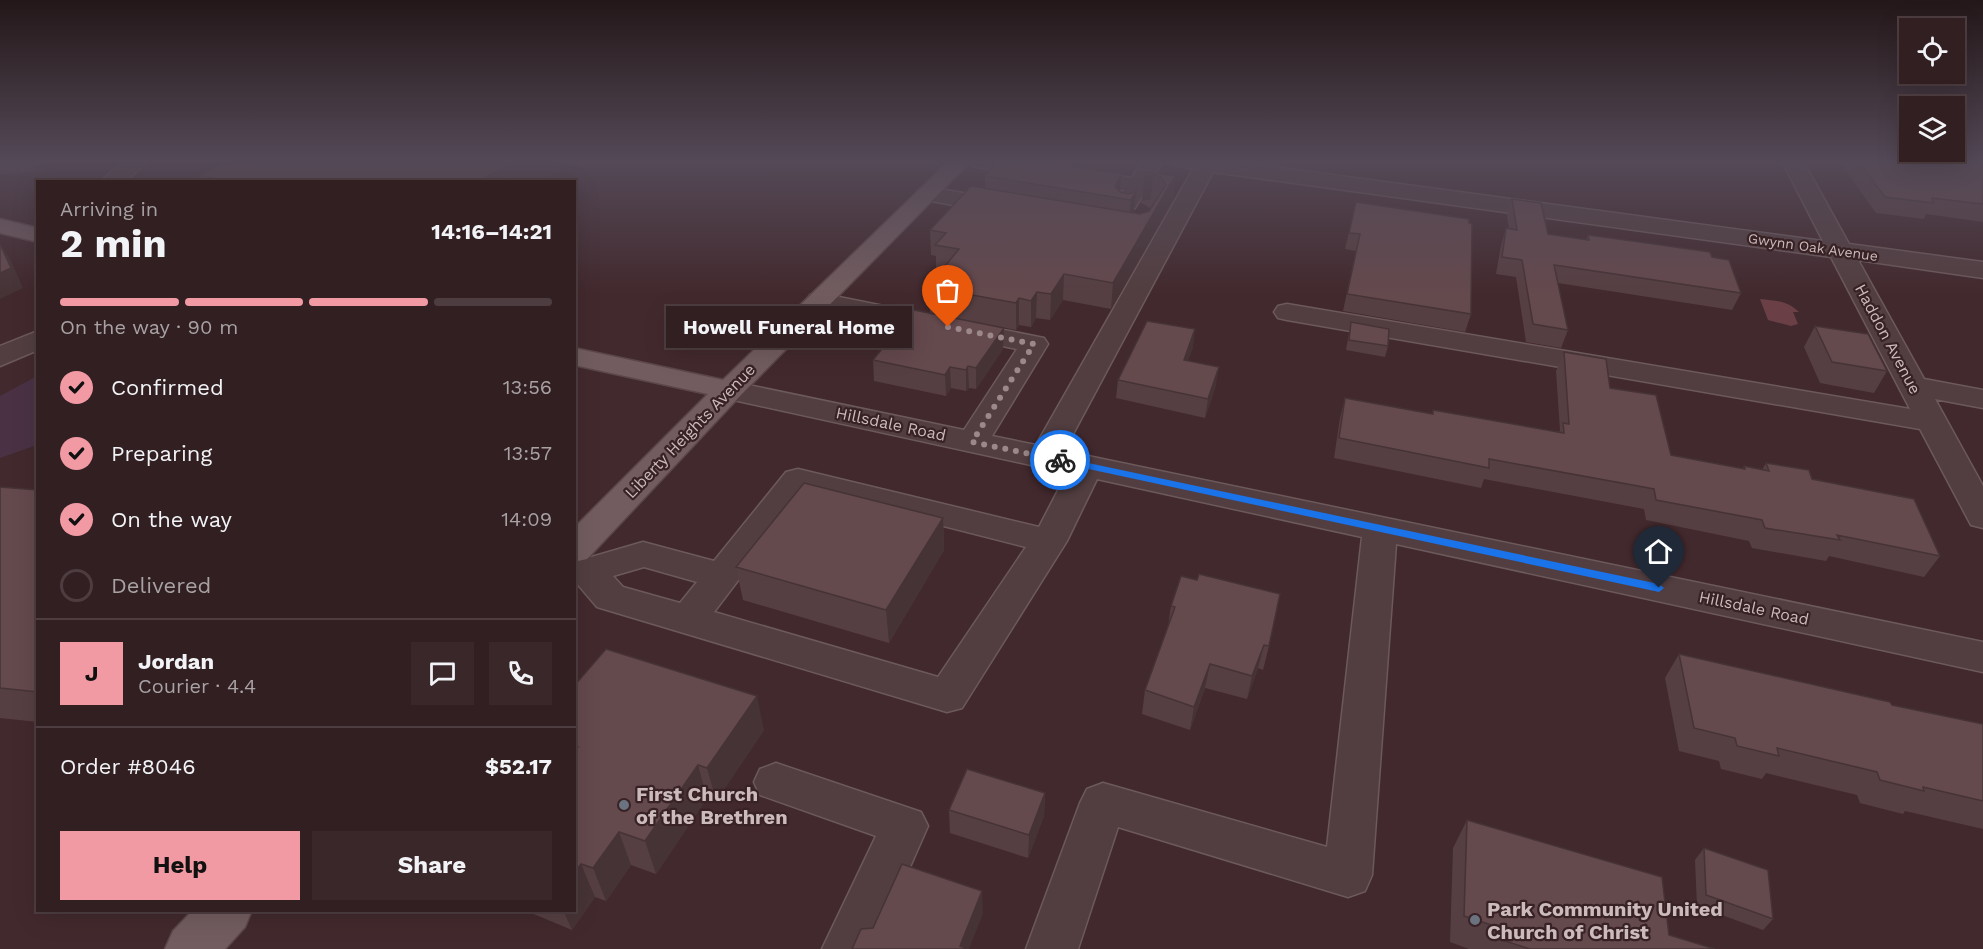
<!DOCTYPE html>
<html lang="en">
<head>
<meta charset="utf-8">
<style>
	:root { --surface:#321f22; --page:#3a272a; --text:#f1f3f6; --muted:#a8a2a5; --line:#4d3d40; --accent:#f29aa4 }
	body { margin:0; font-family:"Work Sans",sans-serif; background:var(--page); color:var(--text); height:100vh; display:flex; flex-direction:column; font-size:22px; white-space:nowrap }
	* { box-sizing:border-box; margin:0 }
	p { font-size:20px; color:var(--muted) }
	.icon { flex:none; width:33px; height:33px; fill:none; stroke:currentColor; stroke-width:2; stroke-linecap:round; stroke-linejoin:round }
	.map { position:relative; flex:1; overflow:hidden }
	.panel { position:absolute; left:36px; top:180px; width:540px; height:732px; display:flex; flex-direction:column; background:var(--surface); border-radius:0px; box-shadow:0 6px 24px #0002,0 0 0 2px var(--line) }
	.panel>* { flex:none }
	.controls { position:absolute; left:1899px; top:18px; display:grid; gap:12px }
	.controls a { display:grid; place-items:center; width:66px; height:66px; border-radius:0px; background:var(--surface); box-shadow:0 6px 24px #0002,0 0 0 2px var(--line); font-size:30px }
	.pin { position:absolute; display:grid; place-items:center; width:51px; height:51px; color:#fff; margin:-62px -26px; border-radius:50% 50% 50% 0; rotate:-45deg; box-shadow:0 0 6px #0007 }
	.pin .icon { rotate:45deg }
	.courier { position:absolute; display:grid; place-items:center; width:60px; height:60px; margin:-30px; border:4px solid #1a73e8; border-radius:50%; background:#fff; color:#222; box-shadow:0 2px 8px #0007 }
	.bubble { position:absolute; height:42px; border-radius:0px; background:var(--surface); box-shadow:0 6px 24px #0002,0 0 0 2px var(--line); font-size:20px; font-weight:700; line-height:42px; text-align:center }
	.headline em { font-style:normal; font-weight:700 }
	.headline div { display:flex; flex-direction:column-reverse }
	.headline { display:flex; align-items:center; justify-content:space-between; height:102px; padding:0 24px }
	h1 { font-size:39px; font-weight:700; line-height:45px }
	.bar { display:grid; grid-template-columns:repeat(4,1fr); gap:9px 6px; align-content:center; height:72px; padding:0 24px }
	.bar i { height:8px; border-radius:4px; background:var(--line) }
	.bar .on { background:var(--accent) }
	.bar p { grid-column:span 4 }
	.line { display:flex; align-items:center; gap:15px; padding:0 24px; border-top:2px solid var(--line) }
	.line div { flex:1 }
	.round { display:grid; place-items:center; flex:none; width:63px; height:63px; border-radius:0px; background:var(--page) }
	ol { padding:0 24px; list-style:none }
	li { display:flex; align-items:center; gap:18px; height:66px }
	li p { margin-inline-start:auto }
	li .icon { padding:6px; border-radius:50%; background:var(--accent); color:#111; stroke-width:4 }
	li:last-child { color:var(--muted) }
	li i { width:33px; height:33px; border:3px solid var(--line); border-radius:50% }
	.primary-button { display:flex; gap:12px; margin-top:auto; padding:12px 24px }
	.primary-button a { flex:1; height:69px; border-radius:0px; background:var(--accent); color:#111; font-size:24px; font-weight:700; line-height:69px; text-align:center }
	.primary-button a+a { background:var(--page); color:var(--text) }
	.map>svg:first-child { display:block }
	.green { fill:#4a3244 }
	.water { fill:#6a4046 }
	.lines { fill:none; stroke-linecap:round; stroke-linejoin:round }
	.minor-tunnel { stroke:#573f43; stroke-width:23; stroke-dasharray:23 12; stroke-linecap:butt }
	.minor-casing { stroke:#6c595b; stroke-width:3 }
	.major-casing { stroke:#5b474a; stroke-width:3 }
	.minor { fill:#523e40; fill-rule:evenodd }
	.major { fill:#725c5f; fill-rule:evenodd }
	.wall { fill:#563f42 }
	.shaded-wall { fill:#463336 }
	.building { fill:#64494d; stroke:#463336; stroke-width:1.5 }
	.route { fill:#1a73e8 }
	.done { stroke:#9c888b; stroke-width:6; stroke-dasharray:0 10.8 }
	.worship-dot { fill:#6b7280; stroke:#382225; stroke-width:2 }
	.labels { text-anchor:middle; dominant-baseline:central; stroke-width:4.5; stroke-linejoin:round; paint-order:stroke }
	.far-street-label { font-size:14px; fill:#ccbbbd; stroke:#382225 }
	.street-label { font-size:16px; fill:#ccbbbd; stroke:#382225 }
	.near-poi-label { font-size:20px; font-weight:bold; fill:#ccbbbd; stroke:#382225; text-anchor:start }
</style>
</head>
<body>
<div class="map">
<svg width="1983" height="949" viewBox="0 0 1983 949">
	<rect width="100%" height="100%" fill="#42292d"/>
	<polygon class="green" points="37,376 37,445 0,458 0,396"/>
	<path class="water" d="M1760,299C1776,301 1787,300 1799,312H1793L1798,324L1791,326L1768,320Z"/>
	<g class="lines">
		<polyline class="minor-tunnel" points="1150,208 1161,190"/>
		<defs>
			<g id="minor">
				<polygon points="124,161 148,161 125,182 100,182"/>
				<polygon points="967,161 1022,161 1132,178 1142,161 1163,161 1135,208 1127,210 1119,208 1116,203 1124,190 977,167 970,165"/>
				<path d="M1170,161H1230L1823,241L1782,161H1803L1849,244L1983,262V278L1858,260L1924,379L1983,390V408L1935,399L1983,486V528L1971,525L1920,429L1287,320L1278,318L1274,312L1278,306L1287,304L1910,409L1831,257L1213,172L1064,451L1983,642V672L1396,544L1372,875L1365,891L1348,897L1118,827L1078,949H1026L1080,803L1087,789L1103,783L1327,847L1362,537L1097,479L1067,541L962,708L947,712L597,607L574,580V554L588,558L643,542L714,561L786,472L798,469L1039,527L1067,473L729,399L718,396L714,390L718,384L729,381L964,430L1017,349L810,307L806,301L810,295L819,293L1044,338L1048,344L992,436L1036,445L1193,169L1173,165ZM806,491L1026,547L938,677L714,612ZM644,567L697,582L680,603L623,587L613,576Z"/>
				<polygon points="928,187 1003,200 1011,202 1014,207 1011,212 1003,214 920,199 917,194 920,189"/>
				<polygon points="38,331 38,350 0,366 0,346"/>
				<polygon points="776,763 921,812 928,826 874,949 822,949 876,836 760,795 754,782 760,769"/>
			</g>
			<g id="major">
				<polygon points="949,161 971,161 740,396 587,559 574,562 574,528 708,394 574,365 574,348 723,380"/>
				<polygon points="0,219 38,228 38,242 0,233"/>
				<polygon points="193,910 252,910 245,927 225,949 165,949 173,931"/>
			</g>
		</defs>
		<use href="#minor" class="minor-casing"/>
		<use href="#major" class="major-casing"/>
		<use href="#minor" class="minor"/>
		<use href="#major" class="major"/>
	</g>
	<g class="wall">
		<polygon points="0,161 54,161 37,172 0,174"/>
		<polygon points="1839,161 1983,161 1983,222 1926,214 1924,219 1876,213"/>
		<polygon points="1147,172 1175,176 1173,200 1111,309 1063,300 1050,320 1036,318 1031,327 1019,325 1016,330 930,313 928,287 941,272 936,271 936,256 931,255 930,230 985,188 985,176 1122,174 1120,192 1128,194 1134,210 1133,212 1140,214 1149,211 1156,200 1151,199 1142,201 1144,177"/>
		<polygon points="199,175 542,182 202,182"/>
		<polygon points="1512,199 1548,234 1586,240 1588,235 1712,257 1741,293 1732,310 1558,283 1568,330 1561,348 1526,342 1516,277 1496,274 1501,245 1506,228 1509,229 1507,215"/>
		<polygon points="1356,202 1469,223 1471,314 1465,332 1343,311 1356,251 1345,249"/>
		<polygon points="1351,322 1388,346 1385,357 1346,350"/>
		<polygon points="1815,326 1887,371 1874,393 1820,383 1804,347"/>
		<polygon points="1193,347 1188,360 1216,385 1205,418 1116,398 1118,380"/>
		<polygon points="1003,349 976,389 969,388 966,391 951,388 946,396 874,381 873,360"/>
		<polygon points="1564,352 1610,388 1671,455 1743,469 1744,466 1762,470 1766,463 1812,479 1940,556 1924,577 1829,556 1826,561 1752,548 1749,541 1646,520 1644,509 1484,479 1481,488 1334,458 1340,418 1345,398 1432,414 1433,410 1559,432 1560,430 1556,371"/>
		<polygon points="0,487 38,490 38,722 0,718"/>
		<polygon points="943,518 944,550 889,643 743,600 736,567"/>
		<polygon points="1171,606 1269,646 1263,670 1258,668 1247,699 1205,688 1190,730 1142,714 1145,690 1168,626"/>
		<polygon points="1679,654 1892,705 1983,724 1983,829 1905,811 1903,814 1860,803 1857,795 1766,773 1762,779 1721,769 1719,761 1679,751 1665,678"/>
		<polygon points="574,686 764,730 716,801 707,798 656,874 631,865 606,901 595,897 572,930 524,910 574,910"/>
		<polygon points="1045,793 1044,816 1028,858 950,833 949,810"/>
		<polygon points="1467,820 1669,935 1715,949 1469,949 1450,942 1453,848"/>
		<polygon points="1704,848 1773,919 1763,930 1697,906 1695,860"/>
	</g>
	<g class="shaded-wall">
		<polygon points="31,161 54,161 37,172"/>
		<polygon points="513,161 575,161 542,182 478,182"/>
		<polygon points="1122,174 1120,192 1115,186"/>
		<polygon points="1153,175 1151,199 1142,201 1144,177"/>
		<polygon points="1175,176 1173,200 1111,309 1113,283"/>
		<polygon points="1136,192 1134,210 1129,219 1131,200"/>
		<polygon points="0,244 11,261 23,288 0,299"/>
		<polygon points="1064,274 1063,300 1050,320 1051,294"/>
		<polygon points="1037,292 1036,318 1031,327 1031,301"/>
		<polygon points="1019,298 1019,325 1016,330 1016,303"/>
		<polygon points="1004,328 1003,349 976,389 976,368"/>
		<polygon points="1195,329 1193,347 1182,378 1184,360"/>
		<polygon points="968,366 969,388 966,391 966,370"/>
		<polygon points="950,367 951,388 946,396 945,375"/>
		<polygon points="1219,367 1216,385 1205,418 1208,399"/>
		<polygon points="943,518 944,550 889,643 886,610"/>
		<polygon points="1264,645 1258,668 1247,699 1252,676"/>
		<polygon points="1210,664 1205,688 1190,730 1194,707"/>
		<polygon points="757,696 764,730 716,801 707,768"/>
		<polygon points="698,765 707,798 656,874 645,841"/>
		<polygon points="1045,793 1044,816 1028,858 1029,835"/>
		<polygon points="619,832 631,865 606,901 593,868"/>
		<polygon points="581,864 595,897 572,930 563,910 574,910 574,874"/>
		<polygon points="982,891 983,914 969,949 960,949 960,946"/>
	</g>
	<g class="building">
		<polygon points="230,161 513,161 478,182 341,182 328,179 324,182 231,182 199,175"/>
		<polygon points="999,161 1037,161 1122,174 1115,186 1120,192 1128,194 1136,192 1131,200 985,176"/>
		<polygon points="1858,161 1983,161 1983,204 1932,198 1933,203 1885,197"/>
		<polygon points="1147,172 1175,176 1113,283 1064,274 1051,294 1037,292 1031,301 1019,298 1016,303 928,287 959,249 935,245 946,233 930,230 971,186 1140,214 1149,211 1166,185 1161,177 1153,175 1144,177"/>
		<polygon points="1512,199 1541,203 1548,234 1589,240 1588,235 1640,242 1710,252 1712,257 1729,260 1741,293 1554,265 1568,330 1533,324 1522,260 1502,257 1506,228 1517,230"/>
		<polygon points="1356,202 1469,219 1469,223 1472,224 1471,314 1347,294 1360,234 1349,233"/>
		<polygon points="0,244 11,268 0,273"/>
		<polygon points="914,310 1004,328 976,368 968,366 966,370 950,367 945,375 873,360"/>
		<polygon points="1147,321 1195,329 1184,360 1219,367 1208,399 1118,380"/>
		<polygon points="1351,322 1389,329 1388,346 1349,340"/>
		<polygon points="1815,326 1868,334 1887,371 1832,362"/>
		<polygon points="1564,352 1606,359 1610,388 1656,395 1671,455 1745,469 1744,466 1769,471 1766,463 1809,470 1812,479 1914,499 1940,556 1837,535 1840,540 1765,528 1762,520 1656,500 1654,489 1489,459 1489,468 1339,438 1345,398 1433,414 1433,410 1564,433 1563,423 1569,424"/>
		<polygon points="804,483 943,518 886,610 736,567"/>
		<polygon points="0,487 38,490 38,692 0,688"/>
		<polygon points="1199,574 1280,594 1269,646 1264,645 1252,676 1210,664 1194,707 1145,690 1175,607 1171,606 1181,576 1197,580"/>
		<polygon points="606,649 757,696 707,768 698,765 645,841 619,832 593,868 581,864 574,874 574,751 578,747 574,746 574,686"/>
		<polygon points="1679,654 1890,702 1892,705 1983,724 1983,801 1923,787 1924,791 1880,780 1877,772 1777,748 1779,756 1737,746 1735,738 1694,728"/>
		<polygon points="967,769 1045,793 1029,835 949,810"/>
		<polygon points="1467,820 1662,877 1669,935 1715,949 1530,949 1502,940 1501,928 1464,916"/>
		<polygon points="1704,848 1768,870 1773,919 1706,895"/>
		<polygon points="902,864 982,891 960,946 966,948 965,949 852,949 861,929 873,928"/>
	</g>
	<linearGradient id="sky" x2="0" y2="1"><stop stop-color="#241719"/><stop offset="0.55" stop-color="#544957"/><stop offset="1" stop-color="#544957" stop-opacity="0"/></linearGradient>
	<rect width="1983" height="294" fill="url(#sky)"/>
	<polygon class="route" points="1060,457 1659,584 1664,588 1659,592 1056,462 1055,460"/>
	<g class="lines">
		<polyline class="done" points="948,327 1034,344 972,442 1060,460"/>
	</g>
	<g class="worship-dot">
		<circle cx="624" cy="805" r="6"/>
		<circle cx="1475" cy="920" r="6"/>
	</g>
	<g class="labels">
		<g class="far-street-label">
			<text transform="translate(1813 247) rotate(8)">Gwynn Oak Avenue</text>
		</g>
		<g class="street-label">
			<text transform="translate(1888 339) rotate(62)">Haddon Avenue</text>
			<text transform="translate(891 424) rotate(12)">Hillsdale Road</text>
			<text transform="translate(690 431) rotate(-46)">Liberty Heights Avenue</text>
			<text transform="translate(1754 608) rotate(12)">Hillsdale Road</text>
		</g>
		<g class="near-poi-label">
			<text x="636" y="794">First Church<tspan x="636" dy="23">of the Brethren</tspan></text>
			<text x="1487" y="909">Park Community United<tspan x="1487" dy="23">Church of Christ</tspan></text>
		</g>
	</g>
</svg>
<div class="controls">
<a><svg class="icon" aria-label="locate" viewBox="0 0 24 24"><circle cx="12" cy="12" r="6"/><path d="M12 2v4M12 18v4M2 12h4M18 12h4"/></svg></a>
<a><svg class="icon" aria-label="layers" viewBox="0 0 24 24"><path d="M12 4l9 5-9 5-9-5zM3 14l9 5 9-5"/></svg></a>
</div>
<div class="pin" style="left:948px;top:327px;background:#ea580c"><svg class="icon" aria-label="bag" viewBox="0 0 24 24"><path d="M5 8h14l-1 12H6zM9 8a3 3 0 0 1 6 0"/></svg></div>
<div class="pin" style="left:1659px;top:588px;background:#1f2937"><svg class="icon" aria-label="home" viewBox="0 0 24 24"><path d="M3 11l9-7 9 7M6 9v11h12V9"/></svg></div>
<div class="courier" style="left:1060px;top:460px"><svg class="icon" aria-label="bike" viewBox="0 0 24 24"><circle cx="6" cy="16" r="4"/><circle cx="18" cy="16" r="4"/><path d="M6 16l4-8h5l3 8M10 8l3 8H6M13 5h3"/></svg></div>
<div class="bubble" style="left:666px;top:306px;width:246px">Howell Funeral Home</div>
<section class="panel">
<div class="headline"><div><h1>2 min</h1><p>Arriving in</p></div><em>14:16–14:21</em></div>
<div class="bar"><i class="on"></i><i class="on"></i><i class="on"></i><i></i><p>On the way · 90 m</p></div>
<ol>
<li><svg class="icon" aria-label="check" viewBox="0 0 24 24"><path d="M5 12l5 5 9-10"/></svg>Confirmed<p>13:56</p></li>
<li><svg class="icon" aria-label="check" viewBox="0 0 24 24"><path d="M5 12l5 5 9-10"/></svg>Preparing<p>13:57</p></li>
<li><svg class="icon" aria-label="check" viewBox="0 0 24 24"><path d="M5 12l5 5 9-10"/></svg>On the way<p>14:09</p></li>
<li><i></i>Delivered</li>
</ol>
<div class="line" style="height:108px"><b class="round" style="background:var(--accent);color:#111">J</b><div><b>Jordan</b><p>Courier · 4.4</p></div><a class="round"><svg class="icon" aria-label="chat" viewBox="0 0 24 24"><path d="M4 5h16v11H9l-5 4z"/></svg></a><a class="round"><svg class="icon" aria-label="phone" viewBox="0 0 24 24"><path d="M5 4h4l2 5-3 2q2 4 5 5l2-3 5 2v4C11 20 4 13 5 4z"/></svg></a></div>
<div class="line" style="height:78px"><div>Order #8046</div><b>$52.17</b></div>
<div class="primary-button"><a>Help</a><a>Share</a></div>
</section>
</div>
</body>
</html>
